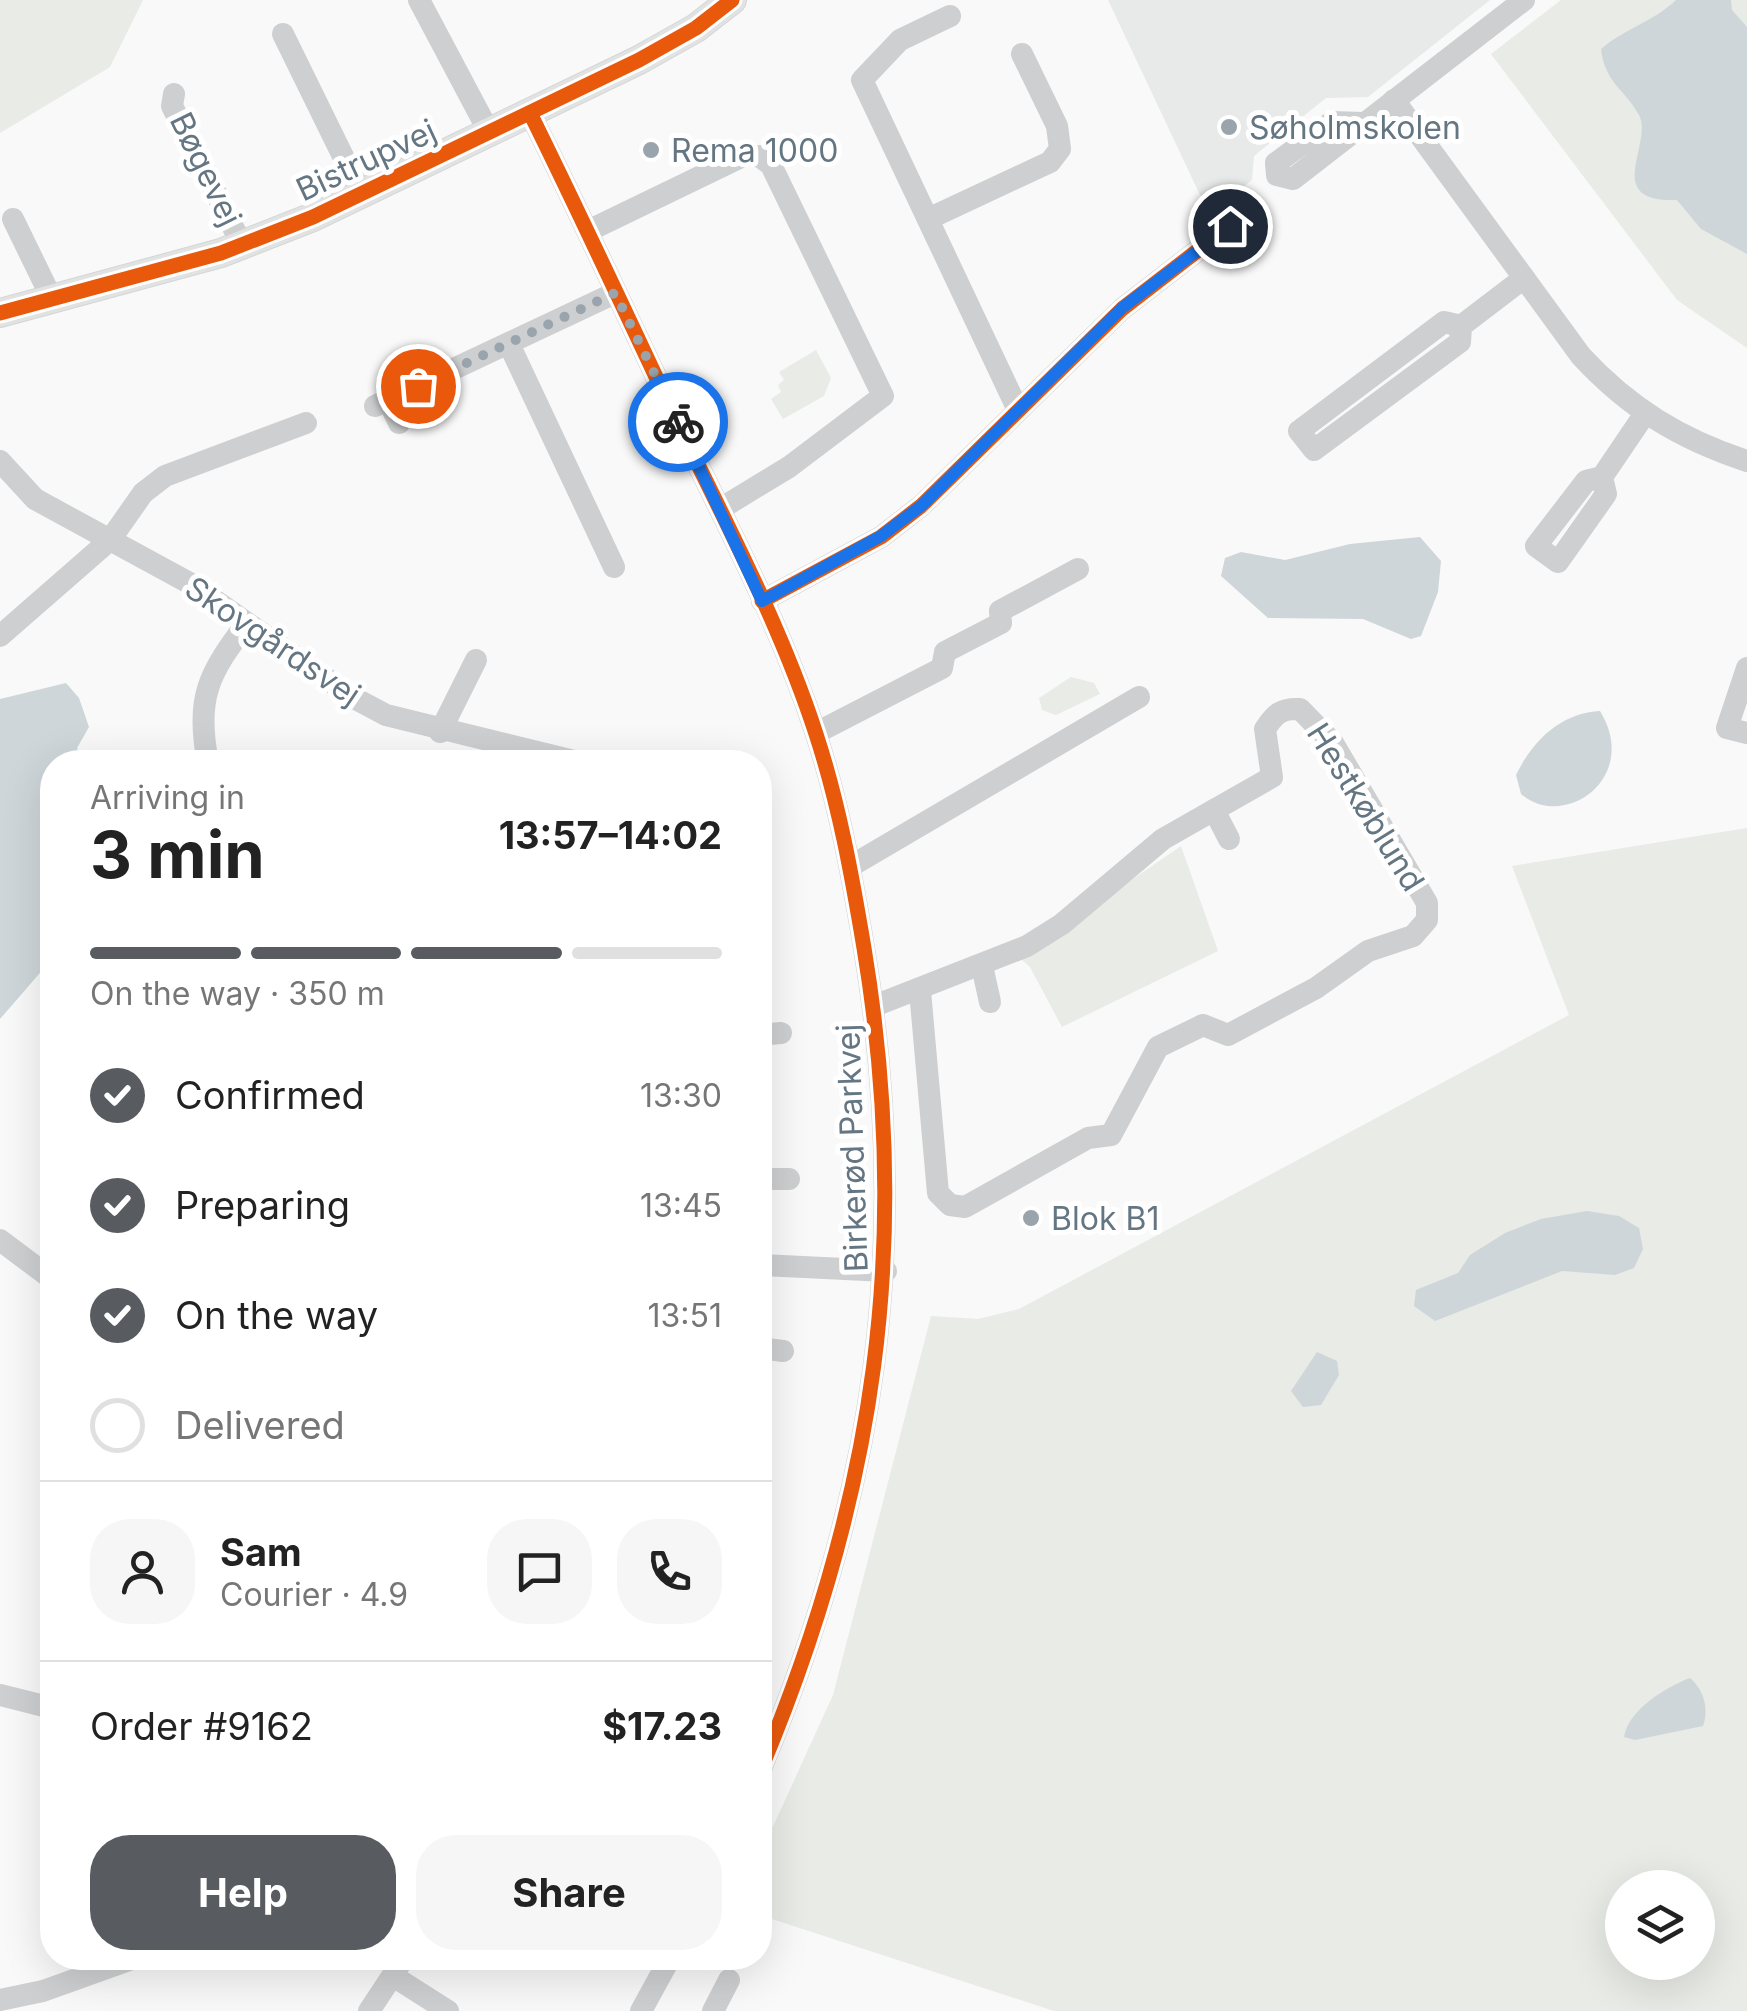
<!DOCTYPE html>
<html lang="en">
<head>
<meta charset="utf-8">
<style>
	:root { --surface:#fff; --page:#f6f6f6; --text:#222; --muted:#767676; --line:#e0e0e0; --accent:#585c60 }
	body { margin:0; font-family:Inter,sans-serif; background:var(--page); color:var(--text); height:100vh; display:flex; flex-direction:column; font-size:38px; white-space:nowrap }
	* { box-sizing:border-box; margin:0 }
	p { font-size:32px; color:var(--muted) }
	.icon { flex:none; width:55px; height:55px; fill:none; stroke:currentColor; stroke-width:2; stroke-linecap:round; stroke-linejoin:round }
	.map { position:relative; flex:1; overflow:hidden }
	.sheet { position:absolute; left:40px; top:750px; width:732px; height:1220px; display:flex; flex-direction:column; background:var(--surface); border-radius:40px; box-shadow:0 10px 40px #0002 }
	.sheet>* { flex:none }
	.controls { position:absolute; left:1605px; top:1870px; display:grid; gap:20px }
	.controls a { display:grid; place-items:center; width:110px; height:110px; border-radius:50%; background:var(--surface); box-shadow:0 10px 40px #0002; font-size:50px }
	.pin { position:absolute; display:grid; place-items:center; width:85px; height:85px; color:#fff; margin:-42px; border:5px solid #fff; border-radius:50%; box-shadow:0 2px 10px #0007 }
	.courier { position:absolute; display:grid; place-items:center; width:100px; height:100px; margin:-50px; border:8px solid #1a73e8; border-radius:50%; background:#fff; color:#222; box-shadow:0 2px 12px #0007 }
	.headline em { font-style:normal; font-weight:700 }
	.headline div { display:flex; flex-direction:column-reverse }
	.headline { display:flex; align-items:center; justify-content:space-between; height:170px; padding:0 50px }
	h1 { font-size:65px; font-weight:700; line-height:75px }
	.bar { display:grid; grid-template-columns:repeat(4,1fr); gap:15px 10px; align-content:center; height:120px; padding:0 50px }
	.bar i { height:12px; border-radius:8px; background:var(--line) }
	.bar .current { background:var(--accent) }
	.bar p { grid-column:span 4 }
	.line { display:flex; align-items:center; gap:25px; padding:0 50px; border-top:2px solid var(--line) }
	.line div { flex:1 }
	.round { display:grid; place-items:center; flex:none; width:105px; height:105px; border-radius:40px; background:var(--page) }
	ol { padding:0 50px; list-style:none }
	li { display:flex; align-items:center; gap:30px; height:110px }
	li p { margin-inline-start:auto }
	li .icon { padding:10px; border-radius:50%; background:var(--accent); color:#fff; stroke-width:4 }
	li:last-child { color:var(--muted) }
	li i { width:55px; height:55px; border:5px solid var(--line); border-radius:50% }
	.primary-button { display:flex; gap:20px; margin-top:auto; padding:20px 50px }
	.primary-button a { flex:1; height:115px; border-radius:40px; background:var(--accent); color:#fff; font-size:40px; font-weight:700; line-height:115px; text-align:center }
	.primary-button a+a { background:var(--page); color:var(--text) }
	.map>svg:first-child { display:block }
	.built { fill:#e8e9e9 }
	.green { fill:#e8ebe6; fill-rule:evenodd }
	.water { fill:#ced6d9 }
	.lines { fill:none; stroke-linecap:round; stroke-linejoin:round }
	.major-casing { stroke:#d5d6d7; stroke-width:30 }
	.minor { stroke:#cecfd0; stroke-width:22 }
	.major { stroke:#e1e2e2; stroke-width:28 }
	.cycleway-casing { stroke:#fff; stroke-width:21 }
	.cycleway { stroke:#e8590c; stroke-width:15 }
	.done { stroke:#99a4ac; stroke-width:10; stroke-dasharray:0 18 }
	.route { stroke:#1a73e8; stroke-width:12 }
	.poi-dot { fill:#99a4ac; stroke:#fff; stroke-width:4 }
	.labels { text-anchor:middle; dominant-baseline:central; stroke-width:10; stroke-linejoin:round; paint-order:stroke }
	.poi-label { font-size:32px; fill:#657683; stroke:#fff; text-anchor:start }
	.street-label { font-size:32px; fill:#657683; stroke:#fff }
</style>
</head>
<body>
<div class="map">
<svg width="1747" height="2011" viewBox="0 0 1747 2011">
	<rect width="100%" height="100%" fill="#f9f9f9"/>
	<polygon class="built" points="1108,0 1490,0 1368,97 1326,98 1254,156 1252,180 1209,214"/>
	<g class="green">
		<polygon points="0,0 143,0 110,67 0,133"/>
		<polygon points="1561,0 1747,0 1747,348 1677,300 1491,54"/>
		<polygon points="816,350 831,378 824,396 783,419 771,399 781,392 778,385 784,380 779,372"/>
		<polygon points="1071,677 1094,683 1100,694 1056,715 1042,710 1039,698"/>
		<path d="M1747,828V2011H1054L760,1915V1855L833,1695L931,1316L978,1319L1019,1309L1569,1015L1512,866ZM1622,1888H1698V1962H1622Z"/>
		<polygon points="1181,846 1218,951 1062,1027 1030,967 1019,957"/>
	</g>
	<g class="water">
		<path d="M1676,0H1731L1732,10L1747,27V254L1701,229L1677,200C1601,203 1654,143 1639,115C1624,88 1605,83 1601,49C1624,29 1653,22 1676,0Z"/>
		<polygon points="1420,537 1441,561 1438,592 1421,636 1411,639 1363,619 1268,618 1221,576 1225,558 1241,552 1285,560 1350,544"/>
		<polygon points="66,683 79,698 89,727 77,748 81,762 52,762 52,959 0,1019 0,699"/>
		<path d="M1600,711C1641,778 1564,831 1521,794L1516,775C1533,740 1561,713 1600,711Z"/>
		<polygon points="1587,1211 1619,1216 1639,1228 1643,1249 1634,1268 1615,1275 1562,1271 1435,1321 1414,1306 1416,1290 1458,1273 1470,1255 1505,1233 1541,1219"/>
		<polygon points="1317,1352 1337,1361 1339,1375 1321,1405 1303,1407 1291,1391"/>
		<path d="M1690,1678C1704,1690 1709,1709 1703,1726L1635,1740L1624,1737C1628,1710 1666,1687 1690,1678Z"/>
	</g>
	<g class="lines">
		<defs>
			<polyline id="major" points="0,313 221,253 313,217 639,60 696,28 732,0"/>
		</defs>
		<use href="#major" class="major-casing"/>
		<g class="minor">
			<polyline points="419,0 489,132"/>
			<polyline points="950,16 900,40 862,80 1018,410"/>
			<polyline points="283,34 361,193"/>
			<polyline points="174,94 172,106 242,245"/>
			<path d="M1394,100L1581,356C1629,408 1680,439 1747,461"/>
			<path d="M530,113C582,218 631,324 681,430C729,529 782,629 816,734C839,804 852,876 864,948C913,1243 875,1497 760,1771"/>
			<polyline points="1363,123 1332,122 1276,163 1277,175 1293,179 1524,0"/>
			<polyline points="13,219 51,297"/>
			<polyline points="928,219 1050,162 1060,149 1057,126 1022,54"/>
			<polyline points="588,231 743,156 759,156 771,165 883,396 789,467 720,509"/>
			<polyline points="1461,326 1460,342 1314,450 1299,431 1444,322 1461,326 1524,278"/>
			<polyline points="509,344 614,567"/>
			<polyline points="388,400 399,423"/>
			<polyline points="375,406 615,293"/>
			<polyline points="0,461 35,499 193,585 354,698 386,715 578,762"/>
			<polyline points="1602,477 1606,494 1558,562 1536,546 1586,481 1602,477 1644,415"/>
			<polyline points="762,601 881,537 921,506 1122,309 1245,214"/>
			<polyline points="0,636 110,540 143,493 165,476 306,423"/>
			<polyline points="1747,668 1727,728 1747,733"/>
			<polyline points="440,732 476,660"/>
			<polyline points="816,733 942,668 945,652 1001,623 1000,611 1078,569"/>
			<path d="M208,762C195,698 209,673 247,623"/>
			<polyline points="1214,810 1229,839"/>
			<polyline points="851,866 1139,697"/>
			<polyline points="982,966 990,1002"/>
			<path d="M874,1006L1027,946L1062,924L1163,839L1272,777L1265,729C1275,714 1281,708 1300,709L1333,743L1427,903V920L1413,936L1368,951L1316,988L1228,1035L1203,1025L1158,1047L1111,1135L1088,1138L965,1207L950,1205L938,1193L920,991"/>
			<polyline points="760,1035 781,1033"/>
			<polyline points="760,1179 789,1179"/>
			<polyline points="0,1240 52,1279"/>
			<polyline points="760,1265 886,1271"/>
			<polyline points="760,1348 783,1351"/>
			<polyline points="0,1695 52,1708"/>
			<polyline points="393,1976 448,2011"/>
			<polyline points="0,2000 43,1991 135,1958"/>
			<polyline points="369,2011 404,1958"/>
			<polyline points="641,2011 670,1958"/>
			<polyline points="713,2011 729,1980"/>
		</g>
		<use href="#major" class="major"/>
		<defs>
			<g id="cycleway">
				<path d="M530,113C582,218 631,324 681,430C729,529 782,629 816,734C839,804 852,876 864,948C913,1243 875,1497 760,1771"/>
				<polyline points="0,313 221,253 313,217 639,60 696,28 732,0"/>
				<polyline points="762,601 881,537 921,506 1122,309 1245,214"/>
			</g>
		</defs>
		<use href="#cycleway" class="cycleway-casing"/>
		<use href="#cycleway" class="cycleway"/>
	</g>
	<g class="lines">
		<polyline class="done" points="418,386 615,293 678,422"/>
		<polyline class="route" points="678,422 762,601 881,536 921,506 1122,308 1230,226"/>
	</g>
	<g class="poi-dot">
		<circle cx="1229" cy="127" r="10"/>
		<circle cx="651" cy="150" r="10"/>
		<circle cx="1031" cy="1218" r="10"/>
	</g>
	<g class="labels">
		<g class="poi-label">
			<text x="1249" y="127">Søholmskolen</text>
			<text x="671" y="150">Rema 1000</text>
			<text x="1051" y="1218">Blok B1</text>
		</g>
		<g class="street-label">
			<text transform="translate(366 160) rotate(-25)">Bistrupvej</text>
			<text transform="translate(206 169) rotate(64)">Bøgevej</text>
			<text transform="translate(273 641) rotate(34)">Skovgårdsvej</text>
			<text transform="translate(1366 807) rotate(58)">Hestkøblund</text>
			<text transform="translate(852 1148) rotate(-92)">Birkerød Parkvej</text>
		</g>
	</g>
</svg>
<div class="controls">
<a><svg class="icon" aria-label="layers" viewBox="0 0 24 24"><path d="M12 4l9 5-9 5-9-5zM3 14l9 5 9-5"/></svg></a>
</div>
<div class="pin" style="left:418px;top:386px;background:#ea580c"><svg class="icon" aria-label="bag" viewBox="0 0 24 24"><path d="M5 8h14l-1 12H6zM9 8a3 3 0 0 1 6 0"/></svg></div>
<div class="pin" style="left:1230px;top:226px;background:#1f2937"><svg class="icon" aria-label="home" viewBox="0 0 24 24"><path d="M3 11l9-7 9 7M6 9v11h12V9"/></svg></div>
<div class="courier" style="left:678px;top:422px"><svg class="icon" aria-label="bike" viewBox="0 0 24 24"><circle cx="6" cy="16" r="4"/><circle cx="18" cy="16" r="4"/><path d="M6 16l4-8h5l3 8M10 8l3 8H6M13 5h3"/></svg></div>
<section class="sheet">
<div class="headline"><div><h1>3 min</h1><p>Arriving in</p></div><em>13:57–14:02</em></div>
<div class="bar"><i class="current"></i><i class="current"></i><i class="current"></i><i></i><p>On the way · 350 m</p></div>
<ol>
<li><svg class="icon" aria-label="check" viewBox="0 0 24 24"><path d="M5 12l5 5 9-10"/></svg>Confirmed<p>13:30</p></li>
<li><svg class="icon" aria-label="check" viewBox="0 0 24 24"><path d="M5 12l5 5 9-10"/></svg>Preparing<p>13:45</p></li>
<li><svg class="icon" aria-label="check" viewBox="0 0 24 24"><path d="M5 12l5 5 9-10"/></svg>On the way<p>13:51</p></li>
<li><i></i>Delivered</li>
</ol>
<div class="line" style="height:180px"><a class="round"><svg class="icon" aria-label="person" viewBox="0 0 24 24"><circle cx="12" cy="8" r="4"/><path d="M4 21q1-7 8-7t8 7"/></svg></a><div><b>Sam</b><p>Courier · 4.9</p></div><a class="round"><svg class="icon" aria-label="chat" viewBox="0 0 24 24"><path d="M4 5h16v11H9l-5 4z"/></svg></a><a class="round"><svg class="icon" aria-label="phone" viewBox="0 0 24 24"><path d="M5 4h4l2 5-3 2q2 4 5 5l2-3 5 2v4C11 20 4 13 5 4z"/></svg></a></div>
<div class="line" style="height:130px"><div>Order #9162</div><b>$17.23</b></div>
<div class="primary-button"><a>Help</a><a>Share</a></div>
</section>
</div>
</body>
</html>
